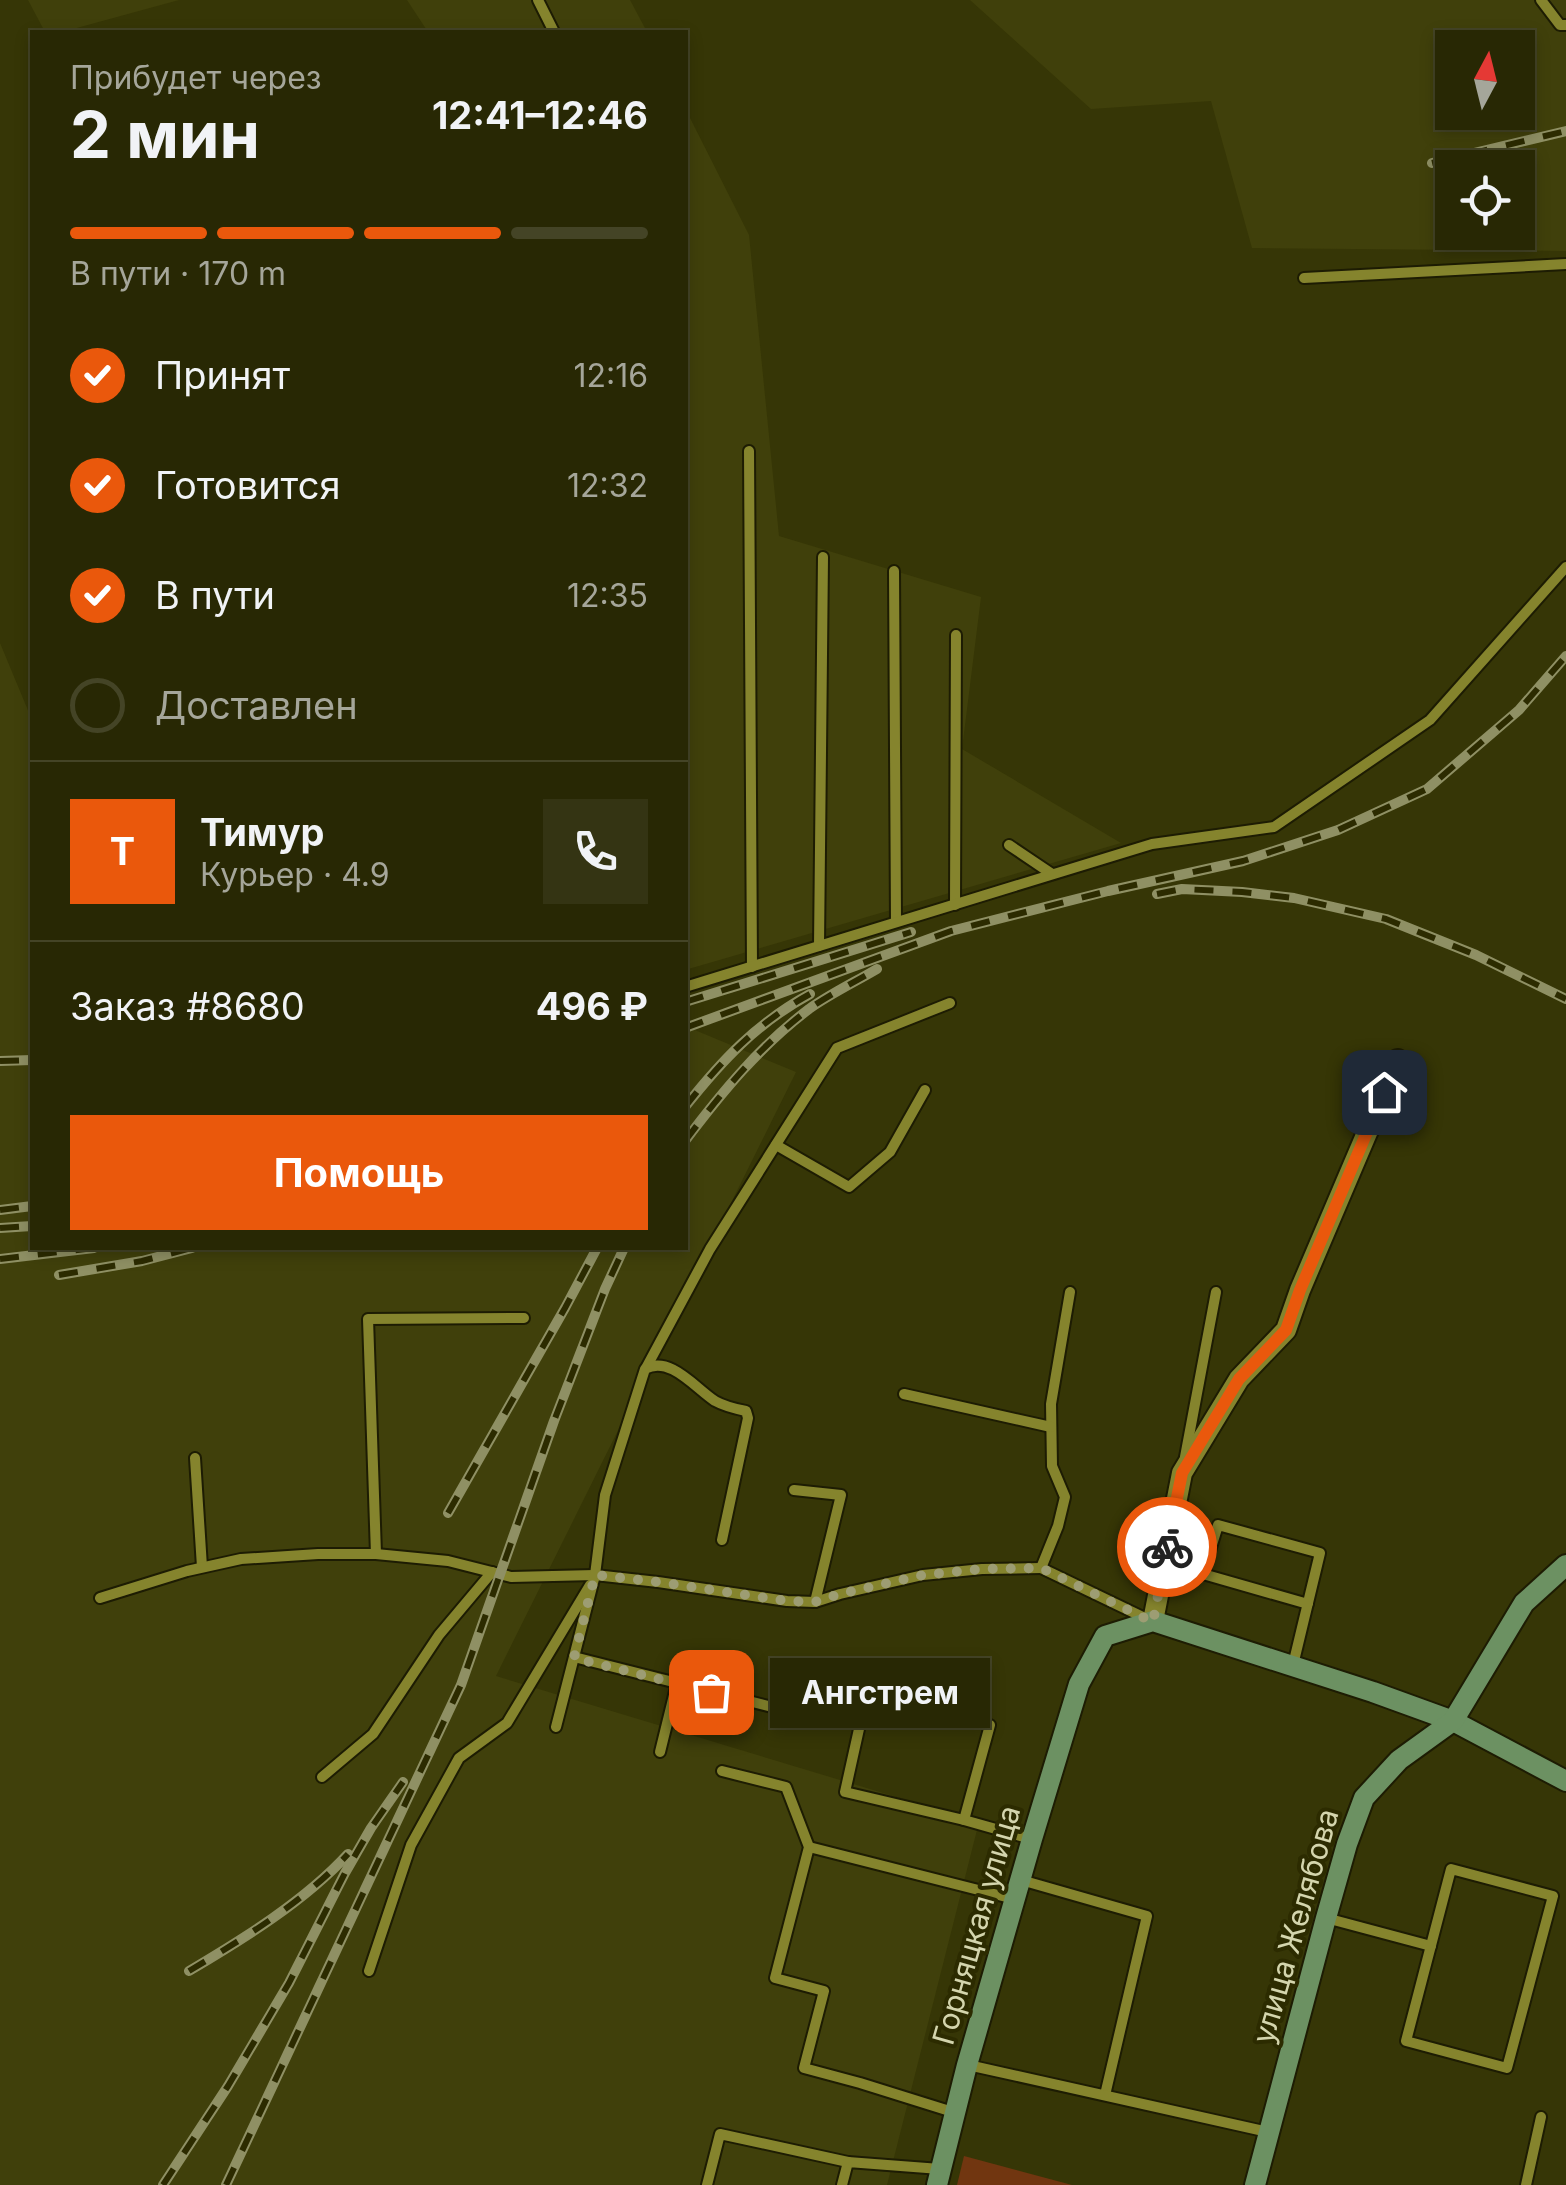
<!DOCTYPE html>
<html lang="ru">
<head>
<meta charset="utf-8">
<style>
	:root { --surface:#282804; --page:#343413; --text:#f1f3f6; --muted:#a5a69a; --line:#444426; --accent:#ea580c }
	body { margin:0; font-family:Inter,sans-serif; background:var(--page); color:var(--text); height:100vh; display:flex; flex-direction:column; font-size:38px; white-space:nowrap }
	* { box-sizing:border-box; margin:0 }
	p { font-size:32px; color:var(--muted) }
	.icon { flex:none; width:55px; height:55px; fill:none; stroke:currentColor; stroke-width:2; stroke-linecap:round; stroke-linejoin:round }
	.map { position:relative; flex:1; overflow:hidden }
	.side { position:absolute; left:30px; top:30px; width:658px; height:1220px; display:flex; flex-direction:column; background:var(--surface); border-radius:0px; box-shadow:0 5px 15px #0003,0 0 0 2px var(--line) }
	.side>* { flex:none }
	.needle { width:65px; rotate:7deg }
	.controls { position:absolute; left:1435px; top:30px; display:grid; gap:20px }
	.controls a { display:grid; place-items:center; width:100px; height:100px; border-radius:0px; background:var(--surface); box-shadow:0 5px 15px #0003,0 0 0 2px var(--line); font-size:50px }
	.pin { position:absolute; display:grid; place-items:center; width:85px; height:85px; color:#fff; margin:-42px; border-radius:20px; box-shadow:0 5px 15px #0006 }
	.courier { position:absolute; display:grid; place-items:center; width:100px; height:100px; margin:-50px; border:8px solid #ea580c; border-radius:50%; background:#fff; color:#222; box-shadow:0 2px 12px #0007 }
	.bubble { position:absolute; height:70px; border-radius:0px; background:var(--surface); box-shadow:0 5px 15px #0003,0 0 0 2px var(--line); font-size:32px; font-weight:700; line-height:70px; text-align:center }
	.summary em { font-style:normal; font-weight:700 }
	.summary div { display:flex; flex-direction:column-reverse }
	.summary { display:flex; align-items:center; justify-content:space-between; height:170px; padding:0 40px }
	h1 { font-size:65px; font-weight:700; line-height:75px }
	.bar { display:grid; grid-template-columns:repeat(4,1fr); gap:15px 10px; align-content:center; height:120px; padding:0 40px }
	.bar i { height:12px; border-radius:8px; background:var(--line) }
	.bar .selected { background:var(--accent) }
	.bar p { grid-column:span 4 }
	.line { display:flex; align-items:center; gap:25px; padding:0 40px; border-top:2px solid var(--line) }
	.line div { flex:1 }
	.round { display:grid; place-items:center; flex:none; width:105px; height:105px; border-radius:0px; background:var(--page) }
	ol { padding:0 40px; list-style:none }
	li { display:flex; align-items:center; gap:30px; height:110px }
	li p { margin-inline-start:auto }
	li .icon { padding:10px; border-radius:50%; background:var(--accent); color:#fff; stroke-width:4 }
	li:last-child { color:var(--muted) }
	li i { width:55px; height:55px; border:5px solid var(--line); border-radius:50% }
	.button { display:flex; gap:20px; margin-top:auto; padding:20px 40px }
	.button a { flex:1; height:115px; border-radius:0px; background:var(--accent); color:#fff; font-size:40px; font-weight:700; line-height:115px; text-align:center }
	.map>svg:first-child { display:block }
	.built { fill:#40400b; fill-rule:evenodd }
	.green { fill:#713610 }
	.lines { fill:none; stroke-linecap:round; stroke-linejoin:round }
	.lane-casing { stroke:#1d1c03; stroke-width:14 }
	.street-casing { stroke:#1d1c03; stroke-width:24 }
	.secondary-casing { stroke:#1d1c03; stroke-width:24 }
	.lane { stroke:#85842d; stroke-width:10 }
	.street { stroke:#85842d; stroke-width:20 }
	.secondary { stroke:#6c9162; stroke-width:20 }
	.rail-casing { stroke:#8f9064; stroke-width:10 }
	.rail { stroke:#2c2b00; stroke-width:6; stroke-dasharray:19; stroke-linecap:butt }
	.done { stroke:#9d9d73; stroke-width:10; stroke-dasharray:0 18 }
	.route { stroke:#ea580c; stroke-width:12 }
	.labels { text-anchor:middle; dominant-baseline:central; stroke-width:8; stroke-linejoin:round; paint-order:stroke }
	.street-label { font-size:30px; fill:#d4d5ad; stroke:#2c2b00 }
</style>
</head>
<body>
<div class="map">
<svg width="1566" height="2185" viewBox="0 0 1566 2185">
	<rect width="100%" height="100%" fill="#363606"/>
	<g class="built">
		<polygon points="28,0 179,0 62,32 45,32"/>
		<polygon points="407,0 630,0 647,32 428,32"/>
		<path d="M970,0H1566V251L1252,248L1211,101L1091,109ZM1452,48H1518V112H1452ZM1452,168H1518V232H1452Z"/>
		<polygon points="685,108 749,235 779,536 981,597 962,749 1121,843 685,970"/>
		<polygon points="0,643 32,720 32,1248 685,1248 685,1026 796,1072 496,1676 979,1822 887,2185 0,2185"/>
	</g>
	<polygon class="green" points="964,2156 1072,2185 957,2185"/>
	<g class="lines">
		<defs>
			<g id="lane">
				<polyline points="538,0 554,32"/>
				<polyline points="1541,0 1560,25 1566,25"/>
				<polyline points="1304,278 1566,264"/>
				<polyline points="749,451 752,967"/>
				<polyline points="894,571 896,922"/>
				<polyline points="1009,845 1052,874"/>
				<polyline points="955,905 956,635"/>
				<polyline points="819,946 823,557"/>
				<polyline points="685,987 1152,844 1274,827 1430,720 1566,567"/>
				<polyline points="776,1145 849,1187 890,1152 925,1090"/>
				<polyline points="1070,1292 1051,1404 1052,1466 1065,1497 1058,1526 1041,1568 1147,1619"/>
				<polyline points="646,1368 710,1249 837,1048 950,1003"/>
				<polyline points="904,1394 1051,1427"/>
				<polyline points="1185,1457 1216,1292"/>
				<polyline points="195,1458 202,1567"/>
				<polyline points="794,1490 841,1495 815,1602"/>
				<polyline points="376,1554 368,1319 524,1318"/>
				<polyline points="100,1598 187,1571 241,1559 318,1554 376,1554 448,1561 511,1577 595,1575 658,1582 787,1601 815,1602 840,1594 923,1575 982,1569 1041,1568"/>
				<polyline points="574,1657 780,1709"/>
				<polyline points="1293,1665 1320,1553 1218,1525 1203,1574 1308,1604"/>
				<polyline points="863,1711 845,1792 964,1820"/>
				<polyline points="990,1725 964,1820 1031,1839"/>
				<path d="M556,1727L595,1575L605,1495L645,1369C670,1355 695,1388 715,1401C724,1406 736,1409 746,1411L748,1418L722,1540"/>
				<polyline points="660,1752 677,1683"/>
				<polyline points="722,1771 786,1787 809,1847 775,1978 824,1991 804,2068 860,2083 956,2113"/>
				<polyline points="322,1777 373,1734 439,1635 492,1572"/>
				<polyline points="809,1847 1014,1899"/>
				<polygon points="1451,1869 1553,1896 1507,2068 1406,2041"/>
				<polyline points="1021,1880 1147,1916 1105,2095"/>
				<polyline points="1326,1918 1431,1946"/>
				<polyline points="369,1971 411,1845 459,1758 507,1723 590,1585"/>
				<polyline points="968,2065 1268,2132"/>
				<polyline points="707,2185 720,2134 848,2162"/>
				<polyline points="842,2185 848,2162 940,2169"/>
				<polyline points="1526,2185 1541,2117"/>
			</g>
			<polyline id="street" points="1153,1621 1182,1473 1239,1379 1286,1330 1300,1290 1398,1060"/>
			<g id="secondary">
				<polyline points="937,2185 967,2065 1032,1839 1079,1684 1105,1636 1153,1621 1373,1692 1453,1721 1566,1781"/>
				<polyline points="1255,2185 1326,1918 1347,1844 1364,1798 1399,1760 1453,1721 1524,1603 1566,1565"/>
			</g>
		</defs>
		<use href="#lane" class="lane-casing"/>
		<use href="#street" class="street-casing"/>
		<use href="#secondary" class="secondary-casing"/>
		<use href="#lane" class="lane"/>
		<use href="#street" class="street"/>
		<use href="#secondary" class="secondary"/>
		<defs>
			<g id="rail">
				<polyline points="1432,163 1566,131"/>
				<polyline points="1157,894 1182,889 1242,892 1294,898 1386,919 1476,955 1566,999"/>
				<polyline points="685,1002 911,932"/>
				<polyline points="685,1028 951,931 1108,891 1243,861 1338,830 1427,789 1519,710 1566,656"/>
				<polyline points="0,1061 32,1060"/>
				<path d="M685,1107C722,1060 757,1023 810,994"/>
				<path d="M685,1141C722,1092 760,1046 809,1009C830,994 855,982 877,969"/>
				<polyline points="0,1210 32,1206"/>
				<polyline points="0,1228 32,1226"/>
				<polyline points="0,1259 94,1248"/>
				<polyline points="59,1275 142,1261 192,1248"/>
				<polyline points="448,1513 565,1308 597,1248"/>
				<path d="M189,1971C243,1939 305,1901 348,1854"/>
				<polyline points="163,2185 228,2086 289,1983 345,1873 371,1828 403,1782"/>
				<polyline points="226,2185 461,1685 554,1421 605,1289 624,1248"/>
			</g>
		</defs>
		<use href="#rail" class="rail-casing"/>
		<use href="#rail" class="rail"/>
	</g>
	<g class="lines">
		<polyline class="done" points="711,1692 574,1658 595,1575 658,1582 787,1601 815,1602 840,1594 923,1575 982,1569 1041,1568 1153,1622 1167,1547"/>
		<polyline class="route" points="1167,1547 1182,1473 1239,1379 1286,1330 1300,1290 1384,1092"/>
	</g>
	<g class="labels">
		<g class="street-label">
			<text transform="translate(976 1925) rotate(-74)">Горняцкая улица</text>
			<text transform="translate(1295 1926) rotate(-74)">улица Желябова</text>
		</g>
	</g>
</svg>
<div class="controls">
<a><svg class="needle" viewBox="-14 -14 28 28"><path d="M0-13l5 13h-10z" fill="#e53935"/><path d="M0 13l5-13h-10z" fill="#a5a69a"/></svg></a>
<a><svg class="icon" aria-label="locate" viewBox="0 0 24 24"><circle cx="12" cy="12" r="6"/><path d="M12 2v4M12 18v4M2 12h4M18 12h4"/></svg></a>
</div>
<div class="pin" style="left:711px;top:1692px;background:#ea580c"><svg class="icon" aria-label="bag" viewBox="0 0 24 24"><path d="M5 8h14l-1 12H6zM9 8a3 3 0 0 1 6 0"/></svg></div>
<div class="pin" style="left:1384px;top:1092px;background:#1f2937"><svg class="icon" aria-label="home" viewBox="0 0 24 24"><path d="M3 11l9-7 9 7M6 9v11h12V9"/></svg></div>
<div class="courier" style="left:1167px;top:1547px"><svg class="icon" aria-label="bike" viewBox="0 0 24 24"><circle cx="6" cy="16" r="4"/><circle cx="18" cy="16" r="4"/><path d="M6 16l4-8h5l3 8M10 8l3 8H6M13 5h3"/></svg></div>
<div class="bubble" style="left:770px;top:1658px;width:220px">Ангстрем</div>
<section class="side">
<div class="summary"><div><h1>2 мин</h1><p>Прибудет через</p></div><em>12:41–12:46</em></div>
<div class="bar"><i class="selected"></i><i class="selected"></i><i class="selected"></i><i></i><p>В пути · 170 m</p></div>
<ol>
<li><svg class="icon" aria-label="check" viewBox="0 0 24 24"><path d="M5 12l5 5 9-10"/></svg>Принят<p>12:16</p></li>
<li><svg class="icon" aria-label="check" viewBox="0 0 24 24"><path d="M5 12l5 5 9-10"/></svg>Готовится<p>12:32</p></li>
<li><svg class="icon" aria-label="check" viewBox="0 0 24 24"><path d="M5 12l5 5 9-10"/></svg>В пути<p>12:35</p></li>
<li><i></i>Доставлен</li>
</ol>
<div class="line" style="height:180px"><b class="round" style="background:var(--accent);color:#fff">Т</b><div><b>Тимур</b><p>Курьер · 4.9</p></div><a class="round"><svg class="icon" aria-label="phone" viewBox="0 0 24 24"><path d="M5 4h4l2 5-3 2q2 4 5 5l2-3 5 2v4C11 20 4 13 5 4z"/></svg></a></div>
<div class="line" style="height:130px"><div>Заказ #8680</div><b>496 ₽</b></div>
<div class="button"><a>Помощь</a></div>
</section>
</div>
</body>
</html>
